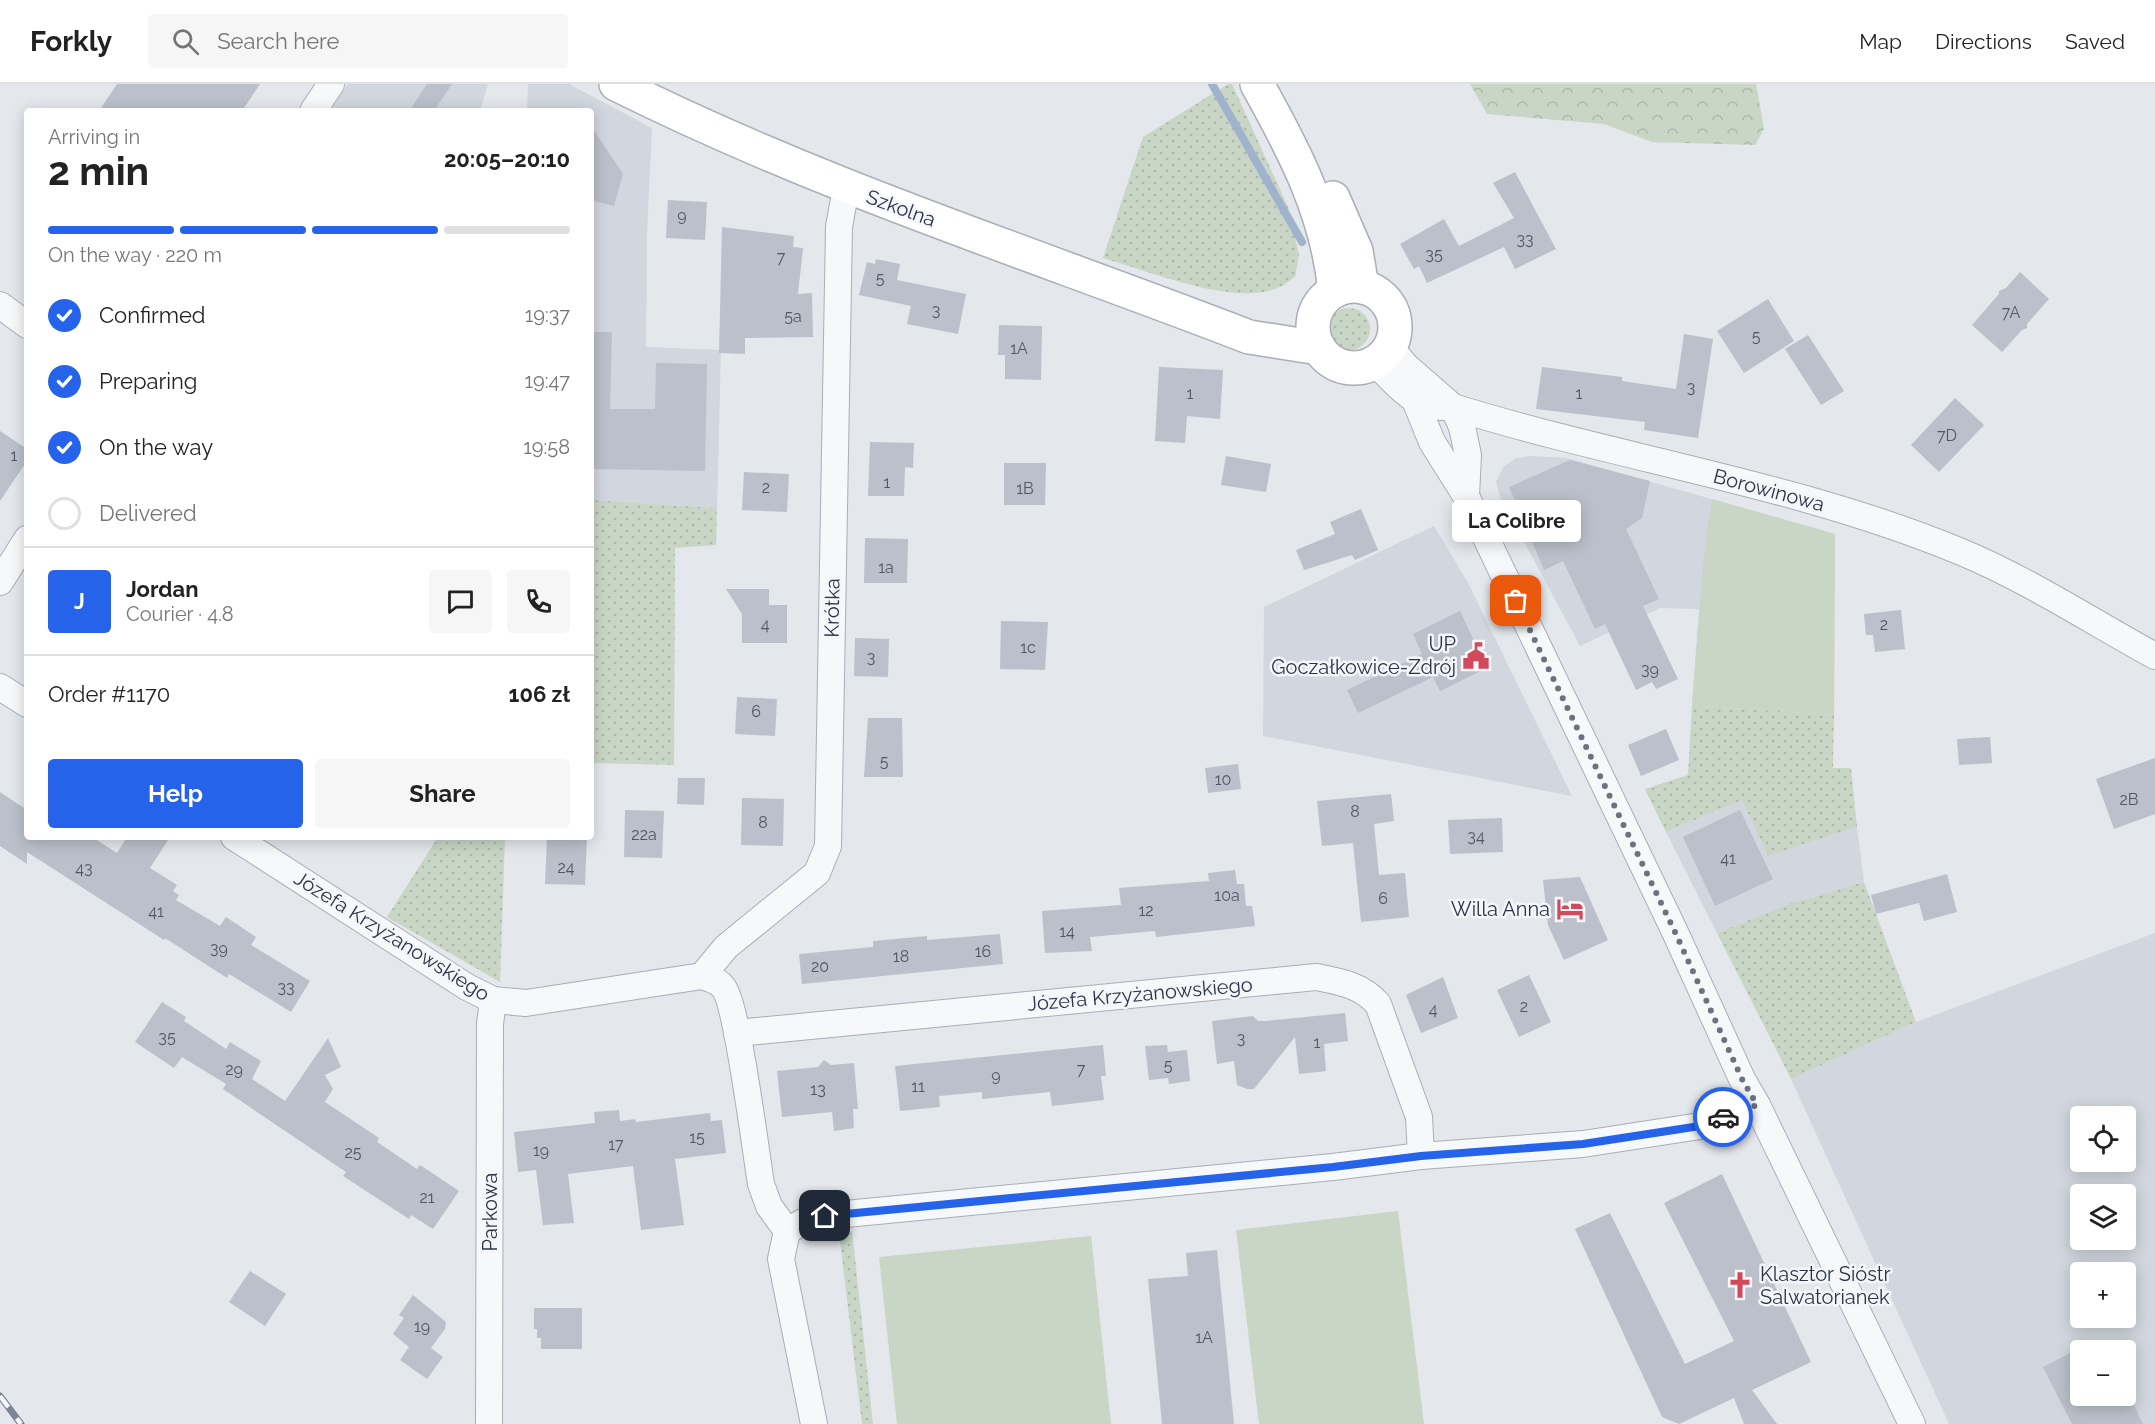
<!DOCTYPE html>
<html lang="en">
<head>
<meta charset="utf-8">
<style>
	:root { --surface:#fff; --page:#f6f6f6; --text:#222; --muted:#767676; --line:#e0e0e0; --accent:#2563eb }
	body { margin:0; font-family:Raleway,sans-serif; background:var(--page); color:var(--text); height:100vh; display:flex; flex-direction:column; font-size:22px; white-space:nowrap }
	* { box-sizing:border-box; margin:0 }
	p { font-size:20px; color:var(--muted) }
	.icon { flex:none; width:33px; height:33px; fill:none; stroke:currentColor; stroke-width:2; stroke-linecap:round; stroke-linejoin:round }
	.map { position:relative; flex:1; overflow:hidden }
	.drawer { position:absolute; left:24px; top:24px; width:570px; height:732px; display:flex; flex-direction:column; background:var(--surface); border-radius:6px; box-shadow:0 3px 15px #0003 }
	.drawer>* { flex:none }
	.tools { position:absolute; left:2070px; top:1022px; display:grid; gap:12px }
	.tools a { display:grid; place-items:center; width:66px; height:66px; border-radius:6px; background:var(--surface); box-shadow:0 3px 15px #0003; font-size:30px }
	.pin { position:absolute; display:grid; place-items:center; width:51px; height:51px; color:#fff; margin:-26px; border-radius:12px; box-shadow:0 3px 9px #0006 }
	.courier { position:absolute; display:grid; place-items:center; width:60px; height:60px; margin:-30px; border:4px solid #2563eb; border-radius:50%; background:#fff; color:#222; box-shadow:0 2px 8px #0007 }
	.bubble { position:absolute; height:42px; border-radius:6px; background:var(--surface); box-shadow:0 3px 15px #0003; font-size:20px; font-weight:700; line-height:42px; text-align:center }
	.headline em { font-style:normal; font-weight:700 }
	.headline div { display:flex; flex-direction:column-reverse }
	.headline { display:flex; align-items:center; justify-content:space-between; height:102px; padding:0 24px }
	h1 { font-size:39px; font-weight:700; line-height:45px }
	.bar { display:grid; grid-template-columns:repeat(4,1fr); gap:9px 6px; align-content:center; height:72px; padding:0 24px }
	.bar i { height:8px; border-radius:4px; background:var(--line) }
	.bar .on { background:var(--accent) }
	.bar p { grid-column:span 4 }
	.line { display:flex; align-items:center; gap:15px; padding:0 24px; border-top:2px solid var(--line) }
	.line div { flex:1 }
	.round { display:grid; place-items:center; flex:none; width:63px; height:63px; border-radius:6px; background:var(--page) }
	ol { padding:0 24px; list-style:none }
	li { display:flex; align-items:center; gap:18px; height:66px }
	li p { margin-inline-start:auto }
	li .icon { padding:6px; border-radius:50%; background:var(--accent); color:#fff; stroke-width:4 }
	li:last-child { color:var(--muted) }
	li i { width:33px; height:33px; border:3px solid var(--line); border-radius:50% }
	.primary-button { display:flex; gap:12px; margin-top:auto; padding:12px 24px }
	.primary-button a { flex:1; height:69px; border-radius:6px; background:var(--accent); color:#fff; font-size:24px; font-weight:700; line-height:69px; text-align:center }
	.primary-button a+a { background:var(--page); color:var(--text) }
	header { display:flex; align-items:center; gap:36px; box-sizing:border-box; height:84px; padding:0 30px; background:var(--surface); border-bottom:2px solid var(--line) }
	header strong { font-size:28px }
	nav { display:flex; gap:33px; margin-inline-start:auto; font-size:21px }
	.search { width:420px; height:54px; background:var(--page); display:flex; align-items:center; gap:15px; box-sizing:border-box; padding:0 21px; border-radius:6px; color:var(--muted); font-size:22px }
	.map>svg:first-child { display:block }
	.built { fill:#d2d6de; fill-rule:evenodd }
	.grass { fill:url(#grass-dots) }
	.forest { fill:url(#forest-crowns) }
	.green { fill:#c9d6c5 }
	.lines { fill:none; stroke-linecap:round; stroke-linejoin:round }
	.stream { stroke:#9fb4cc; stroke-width:8 }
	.building { fill:#bbc0ca }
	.street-casing { stroke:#a9aeb7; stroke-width:28 }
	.secondary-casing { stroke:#a9aeb7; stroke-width:36 }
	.street { stroke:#f7f8fa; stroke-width:26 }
	.secondary { stroke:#fff; stroke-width:33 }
	.rail-casing { stroke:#7d8696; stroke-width:7 }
	.rail { stroke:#f4f6f9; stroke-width:4.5; stroke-dasharray:14; stroke-linecap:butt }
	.done { stroke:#6c737f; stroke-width:6; stroke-dasharray:0 10.8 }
	.route { stroke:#2563eb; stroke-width:8 }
	.labels { text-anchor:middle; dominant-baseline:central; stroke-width:5; stroke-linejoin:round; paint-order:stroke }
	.number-label { font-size:16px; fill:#4f5766 }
	.street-label { font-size:20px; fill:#2b3445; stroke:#f4f6f9 }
	.poi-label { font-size:20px; fill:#2b3445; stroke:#f4f6f9; text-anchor:end }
</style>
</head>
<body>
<header>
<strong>Forkly</strong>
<div class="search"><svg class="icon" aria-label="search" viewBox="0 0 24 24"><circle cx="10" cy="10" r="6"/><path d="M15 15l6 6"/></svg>Search here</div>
<nav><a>Map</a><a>Directions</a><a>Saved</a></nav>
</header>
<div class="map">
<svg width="2155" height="1340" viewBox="0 0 2155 1340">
	<defs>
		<pattern id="grass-dots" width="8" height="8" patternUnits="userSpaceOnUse" patternTransform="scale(1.5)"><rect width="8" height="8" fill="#c9d6c5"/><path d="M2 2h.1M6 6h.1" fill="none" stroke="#adb8ab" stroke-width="1.8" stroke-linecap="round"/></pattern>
		<pattern id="forest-crowns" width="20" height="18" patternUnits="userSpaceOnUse" patternTransform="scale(1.5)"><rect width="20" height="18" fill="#c9d6c5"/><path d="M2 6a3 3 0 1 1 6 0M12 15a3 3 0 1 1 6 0" fill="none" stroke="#adb8ab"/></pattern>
	</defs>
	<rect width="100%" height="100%" fill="#e4e7ec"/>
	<g class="built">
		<polygon points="348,0 488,0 480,27 330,27"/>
		<polygon points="528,0 569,0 652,44 647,149 646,263 721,266 717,424 591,416 591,27 527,27"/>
		<polygon points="1531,372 1567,374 1835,450 1834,631 1692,621 1699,525 1660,524 1580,562 1501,415 1496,398 1503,383 1516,374"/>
		<polygon points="1434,442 1468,499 1572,712 1263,652 1264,523"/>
		<polygon points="1742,716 1768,772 1857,743 1864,798 1789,820 1717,849 1666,748"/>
		<path d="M2155,849V1340H1949L1791,995L1916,938ZM2080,1032H2126V1077H2080ZM2080,1110H2126V1155H2080ZM2080,1188H2126V1233H2080ZM2080,1266H2126V1311H2080Z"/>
	</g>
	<g class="grass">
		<path d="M1228,0H1232L1288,123L1299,171L1295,193C1289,197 1282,203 1275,205C1229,221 1149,187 1103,174L1143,53Z"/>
		<circle cx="1349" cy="245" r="21"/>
		<polygon points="591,416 717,424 716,461 675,464 674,681 591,679"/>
		<polygon points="1692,621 1834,631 1833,684 1851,684 1857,743 1768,772 1742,716 1666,748 1645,705 1688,691"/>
		<polygon points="438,753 505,753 500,898 387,833"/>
		<polygon points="1864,798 1916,938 1791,995 1717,849 1789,820"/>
		<polygon points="852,1147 873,1340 862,1340 840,1157"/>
	</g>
	<polygon class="forest" points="1470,0 1756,0 1764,45 1755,61 1652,58 1604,40 1487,30"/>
	<g class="green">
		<polygon points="1712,415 1835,450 1834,631 1692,621 1704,469"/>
		<polygon points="1398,1127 1424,1340 1259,1340 1236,1146"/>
		<polygon points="1091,1152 1111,1340 897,1340 879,1173"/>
	</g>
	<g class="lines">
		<polyline class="stream" points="1212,0 1302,158"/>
	</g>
	<g class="building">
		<polygon points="117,0 260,0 242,27 99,27"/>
		<polygon points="427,0 452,0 434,27 409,27"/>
		<polygon points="591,42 623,90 614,122 591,116"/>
		<polygon points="1515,88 1556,165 1515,185 1504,163 1427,199 1419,182 1414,185 1400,160 1444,135 1459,162 1514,134 1493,99"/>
		<polygon points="668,116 707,118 705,156 666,154"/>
		<polygon points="722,143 794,152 793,163 803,164 798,210 812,209 813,253 745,254 745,270 719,269"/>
		<polygon points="876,175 900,180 897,196 966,210 958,250 907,240 911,222 859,211 867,178 875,180"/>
		<polygon points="2020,188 2049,215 2027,240 2027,244 2022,246 2002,268 1972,241 1999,210 1999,207 2006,204"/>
		<polygon points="1768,215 1794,257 1744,289 1717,247"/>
		<polygon points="999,241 1042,242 1041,296 1005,295 1005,271 998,271"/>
		<polygon points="591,248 612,248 610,325 655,325 656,279 707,280 705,387 591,385"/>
		<polygon points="1684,250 1713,255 1698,354 1644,346 1645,338 1536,325 1542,283 1622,293 1622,297 1676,305"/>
		<polygon points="1808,251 1844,307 1821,321 1785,265"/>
		<polygon points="1159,283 1223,286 1220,335 1187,332 1185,359 1155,357"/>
		<polygon points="1955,314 1984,341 1939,388 1911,361"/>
		<polygon points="0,347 27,365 27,377 0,417"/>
		<polygon points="870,358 914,359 913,384 905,383 904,412 868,412"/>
		<polygon points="1226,372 1271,380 1266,408 1221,401"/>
		<polygon points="1570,376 1650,397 1642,434 1626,445 1659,515 1643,522 1678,595 1656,605 1652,598 1636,606 1605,540 1595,545 1563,477 1544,486 1509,403"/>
		<polygon points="1004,379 1046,379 1045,421 1004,421"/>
		<polygon points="744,388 789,390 787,428 742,426"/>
		<polygon points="1361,425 1378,466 1355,476 1352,471 1304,486 1296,466 1335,450 1330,438"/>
		<polygon points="865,454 908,455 907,499 864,499"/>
		<polygon points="726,505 769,505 769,521 787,521 787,559 742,559 742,530"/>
		<polygon points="1901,526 1905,565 1875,568 1873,551 1866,551 1864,530"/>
		<polygon points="1460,527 1487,584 1440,607 1433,593 1358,629 1347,606 1422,570 1413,550"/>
		<polygon points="1001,537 1048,538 1045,586 1000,585"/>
		<polygon points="855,554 889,555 888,593 854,592"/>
		<polygon points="737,613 777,615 775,652 735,650"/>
		<polygon points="868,634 902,634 903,693 864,693"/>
		<polygon points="1666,645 1679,676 1641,692 1628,661"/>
		<polygon points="1990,653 1992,679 1959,681 1957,655"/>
		<polygon points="2155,674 2155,730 2114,745 2096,695"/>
		<polygon points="1238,680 1241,705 1208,709 1205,684"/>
		<polygon points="678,694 705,694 704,721 677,720"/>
		<polygon points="0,708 27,726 27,753 92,753 117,769 127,753 170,753 150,784 177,801 173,807 179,811 176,816 220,842 226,833 256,853 251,861 310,897 291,928 229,890 227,894 165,854 164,856 27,768 27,780 0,762"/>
		<polygon points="1391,710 1394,737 1374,740 1379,791 1405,789 1409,833 1361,838 1353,759 1322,762 1317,717"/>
		<polygon points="742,714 784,715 783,762 741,761"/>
		<polygon points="625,726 664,727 662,774 624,773"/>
		<polygon points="1740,726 1773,795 1715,822 1683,753"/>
		<polygon points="1502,734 1503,768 1450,770 1448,736"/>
		<polygon points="547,753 587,753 585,801 545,800"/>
		<polygon points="1235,786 1237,800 1244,800 1246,822 1252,822 1255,842 1156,853 1155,847 1090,853 1092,867 1045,869 1042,827 1121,821 1119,804 1209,797 1208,789"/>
		<polygon points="1947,790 1957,828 1924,837 1919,819 1876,830 1871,811"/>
		<polygon points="1580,793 1608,856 1564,876 1548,841 1543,796"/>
		<polygon points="1000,850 1003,880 802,900 799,870 873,863 873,857 927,852 927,856"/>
		<polygon points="1529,891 1551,938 1519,953 1497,906"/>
		<polygon points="1443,893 1458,934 1421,949 1406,911"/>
		<polygon points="162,918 186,933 184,937 226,965 230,958 261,977 252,995 285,1017 328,954 341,983 325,991 333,1005 325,1018 379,1054 377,1058 417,1085 420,1081 459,1107 433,1145 411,1131 409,1135 343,1092 346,1088 223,1005 226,1000 182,973 174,984 135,958"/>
		<polygon points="1345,929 1348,957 1324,960 1326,987 1299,990 1295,953 1254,1005 1247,1005 1237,1001 1234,977 1217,980 1212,937 1253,932 1258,937 1266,937"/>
		<polygon points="1103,961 1106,992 1101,992 1104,1016 1052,1022 1050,1008 982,1015 982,1008 939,1012 940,1023 900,1027 895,982"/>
		<polygon points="1167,961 1168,968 1187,966 1190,997 1169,1000 1168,994 1149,996 1145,962"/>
		<polygon points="824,976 831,981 854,979 858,1025 853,1025 854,1044 834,1047 832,1028 782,1033 777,987 818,983"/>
		<polygon points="619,1026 620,1037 635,1035 636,1038 710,1029 711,1037 722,1036 726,1069 675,1075 684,1141 641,1146 633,1082 568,1090 574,1139 543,1141 536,1086 518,1088 514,1048 595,1039 594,1028"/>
		<polygon points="1722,1090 1811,1278 1752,1306 1777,1340 1744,1340 1734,1314 1679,1340 1662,1333 1575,1145 1610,1129 1685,1280 1734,1257 1664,1119"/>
		<polygon points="1217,1166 1234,1340 1162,1340 1148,1195 1188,1192 1186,1169"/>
		<polygon points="250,1187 286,1210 265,1242 229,1218"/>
		<polygon points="413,1211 446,1238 445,1245 431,1264 443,1273 427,1295 400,1276 409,1263 393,1250 404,1234 399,1231"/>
		<polygon points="534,1224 582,1224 582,1265 541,1265 541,1254 537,1254 537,1245 534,1245"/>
		<polygon points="2080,1264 2080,1311 2129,1311 2143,1340 2072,1340 2043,1283"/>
	</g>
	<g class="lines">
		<defs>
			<g id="street">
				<polyline points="313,27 331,0"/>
				<polyline points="0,221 27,241"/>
				<polyline points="1390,263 1406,282 1453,323 1462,343 1468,371 1466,412"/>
				<path d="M1375,279C1401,304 1414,326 1453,323C1621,375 1797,400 1959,467C2027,495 2091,537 2155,572"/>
				<polyline points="1415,316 1432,358 1466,412 1675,848 1742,995 1757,1021 1912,1340"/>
				<polyline points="0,498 27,455"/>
				<polyline points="0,603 27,620"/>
				<path d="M234,753L467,903L493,916L526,919L702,892C708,894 718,897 722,902C737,916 756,1070 761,1100L769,1122L787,1147"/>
				<polyline points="702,892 726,863 817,789 828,762 839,143 846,104"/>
				<path d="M737,949L1316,893C1341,898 1361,901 1378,920L1419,1033L1421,1072"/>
				<polyline points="787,1147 803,1138 825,1132 1333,1083 1421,1072 1583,1060 1700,1042 1757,1021"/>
				<polyline points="787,1147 781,1175 814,1340"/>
				<polyline points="489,1340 490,940 493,916"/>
			</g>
			<g id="secondary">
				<path d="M616,0C820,102 1037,171 1249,253L1319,264"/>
				<path d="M1257,0C1295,68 1327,129 1335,207"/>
				<polyline points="1333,114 1356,167 1362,203"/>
				<circle cx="1354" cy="243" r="41"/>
			</g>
		</defs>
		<use href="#street" class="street-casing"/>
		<use href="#secondary" class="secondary-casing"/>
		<use href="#street" class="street"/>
		<use href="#secondary" class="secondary"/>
		<defs>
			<polyline id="rail" points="0,1312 21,1340"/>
		</defs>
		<use href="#rail" class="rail-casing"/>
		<use href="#rail" class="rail"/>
	</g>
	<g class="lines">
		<polyline class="done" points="1516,517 1675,848 1742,995 1757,1021 1723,1033"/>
		<polyline class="route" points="825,1132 1333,1083 1421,1072 1583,1060 1700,1042 1723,1033"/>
	</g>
	<defs>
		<symbol id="civic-bare" viewBox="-9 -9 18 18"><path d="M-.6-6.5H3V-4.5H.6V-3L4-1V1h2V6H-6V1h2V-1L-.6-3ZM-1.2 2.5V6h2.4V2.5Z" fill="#d1495b" stroke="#f4f6f9" stroke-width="2.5" paint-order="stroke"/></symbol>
		<symbol id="hotel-bare" viewBox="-9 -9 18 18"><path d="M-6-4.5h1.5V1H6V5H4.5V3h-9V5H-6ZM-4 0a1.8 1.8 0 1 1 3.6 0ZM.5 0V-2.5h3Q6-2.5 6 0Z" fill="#d1495b" stroke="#f4f6f9" stroke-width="2.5" paint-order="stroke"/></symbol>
		<symbol id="church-bare" viewBox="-9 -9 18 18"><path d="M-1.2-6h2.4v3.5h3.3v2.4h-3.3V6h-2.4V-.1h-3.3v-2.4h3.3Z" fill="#d1495b" stroke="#f4f6f9" stroke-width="2.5" paint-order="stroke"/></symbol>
	</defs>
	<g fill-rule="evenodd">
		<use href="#civic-bare" x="1457" y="553" width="38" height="38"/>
		<use href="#hotel-bare" x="1551" y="806" width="38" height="38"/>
		<use href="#church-bare" x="1721" y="1182" width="38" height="38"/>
	</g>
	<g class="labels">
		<g class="number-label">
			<text x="682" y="131">9</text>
			<text x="1525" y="155">33</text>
			<text x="1434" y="170">35</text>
			<text x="781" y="173">7</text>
			<text x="880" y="194">5</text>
			<text x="936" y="226">3</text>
			<text x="2011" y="228">7A</text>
			<text x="793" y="232">5a</text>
			<text x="1756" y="252">5</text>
			<text x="1019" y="264">1A</text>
			<text x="1691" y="303">3</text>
			<text x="1190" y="309">1</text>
			<text x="1579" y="309">1</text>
			<text x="1947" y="351">7D</text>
			<text x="14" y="371">1</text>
			<text x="887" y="398">1</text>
			<text x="766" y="403">2</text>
			<text x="1025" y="404">1B</text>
			<text x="886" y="483">1a</text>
			<text x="765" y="540">4</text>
			<text x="1884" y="540">2</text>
			<text x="1028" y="563">1c</text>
			<text x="871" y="573">3</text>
			<text x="1650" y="585">39</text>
			<text x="756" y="627">6</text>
			<text x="884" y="677">5</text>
			<text x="1223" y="695">10</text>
			<text x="2129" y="715">2B</text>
			<text x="1355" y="727">8</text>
			<text x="763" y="738">8</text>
			<text x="644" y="750">22a</text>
			<text x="1476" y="752">34</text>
			<text x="1728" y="774">41</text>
			<text x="566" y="783">24</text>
			<text x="84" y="784">43</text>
			<text x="1227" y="811">10a</text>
			<text x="1383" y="814">6</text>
			<text x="1146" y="826">12</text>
			<text x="156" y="827">41</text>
			<text x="1067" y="847">14</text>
			<text x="219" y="864">39</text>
			<text x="983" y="867">16</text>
			<text x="901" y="872">18</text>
			<text x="820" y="882">20</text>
			<text x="286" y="903">33</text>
			<text x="1524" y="922">2</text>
			<text x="1433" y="925">4</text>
			<text x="167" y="953">35</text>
			<text x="1241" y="954">3</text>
			<text x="1317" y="958">1</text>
			<text x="1168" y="981">5</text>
			<text x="234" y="985">29</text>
			<text x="1081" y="985">7</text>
			<text x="996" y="991">9</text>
			<text x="918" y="1002">11</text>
			<text x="818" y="1005">13</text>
			<text x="697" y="1053">15</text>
			<text x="616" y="1060">17</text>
			<text x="541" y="1066">19</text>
			<text x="353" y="1068">25</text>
			<text x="427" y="1113">21</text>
			<text x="422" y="1242">19</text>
			<text x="1204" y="1253">1A</text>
		</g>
		<g class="street-label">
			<text transform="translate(901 124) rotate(20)">Szkolna</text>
			<text transform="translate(1769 406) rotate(15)">Borowinowa</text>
			<text transform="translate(832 524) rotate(-89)">Krótka</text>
			<text transform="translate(392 852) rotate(32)">Józefa Krzyżanowskiego</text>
			<text transform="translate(1140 910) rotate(-5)">Józefa Krzyżanowskiego</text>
			<text transform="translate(490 1128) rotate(-90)">Parkowa</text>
		</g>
		<g class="poi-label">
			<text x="1456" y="560">UP<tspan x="1456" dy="23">Goczałkowice-Zdrój</tspan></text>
			<text x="1550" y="825">Willa Anna</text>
			<text x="1760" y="1190" text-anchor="start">Klasztor Sióstr<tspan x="1760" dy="23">Salwatorianek</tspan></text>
		</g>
	</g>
</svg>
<div class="tools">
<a><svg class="icon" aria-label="locate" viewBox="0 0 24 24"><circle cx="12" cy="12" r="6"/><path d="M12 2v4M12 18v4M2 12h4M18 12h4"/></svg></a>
<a><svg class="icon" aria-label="layers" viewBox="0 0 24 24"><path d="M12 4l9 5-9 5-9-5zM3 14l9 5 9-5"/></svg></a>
<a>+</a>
<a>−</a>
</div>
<div class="pin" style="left:1516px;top:517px;background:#ea580c"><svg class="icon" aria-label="bag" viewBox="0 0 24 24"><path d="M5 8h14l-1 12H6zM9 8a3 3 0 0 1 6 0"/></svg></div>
<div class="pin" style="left:825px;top:1132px;background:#1f2937"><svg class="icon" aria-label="home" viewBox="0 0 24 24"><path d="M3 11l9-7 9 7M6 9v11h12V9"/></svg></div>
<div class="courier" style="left:1723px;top:1033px"><svg class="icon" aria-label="car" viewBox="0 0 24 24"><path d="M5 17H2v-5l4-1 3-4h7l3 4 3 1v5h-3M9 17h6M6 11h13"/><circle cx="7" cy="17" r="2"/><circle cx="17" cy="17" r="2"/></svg></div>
<div class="bubble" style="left:1452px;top:416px;width:129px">La Colibre</div>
<section class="drawer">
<div class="headline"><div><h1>2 min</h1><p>Arriving in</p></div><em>20:05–20:10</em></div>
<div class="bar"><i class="on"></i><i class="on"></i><i class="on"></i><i></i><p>On the way · 220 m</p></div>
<ol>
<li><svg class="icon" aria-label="check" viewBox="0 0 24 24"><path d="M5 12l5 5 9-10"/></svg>Confirmed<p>19:37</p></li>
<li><svg class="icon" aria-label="check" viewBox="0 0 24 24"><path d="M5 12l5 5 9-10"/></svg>Preparing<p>19:47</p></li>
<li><svg class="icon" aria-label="check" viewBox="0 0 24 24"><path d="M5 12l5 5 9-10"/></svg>On the way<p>19:58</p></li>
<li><i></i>Delivered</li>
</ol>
<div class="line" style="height:108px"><b class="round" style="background:var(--accent);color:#fff">J</b><div><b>Jordan</b><p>Courier · 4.8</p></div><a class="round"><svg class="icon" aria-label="chat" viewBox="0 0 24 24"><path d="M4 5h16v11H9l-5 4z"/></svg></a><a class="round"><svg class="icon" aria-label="phone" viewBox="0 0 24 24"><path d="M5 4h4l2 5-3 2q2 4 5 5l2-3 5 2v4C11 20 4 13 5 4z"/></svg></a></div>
<div class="line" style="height:78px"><div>Order #1170</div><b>106 zł</b></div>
<div class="primary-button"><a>Help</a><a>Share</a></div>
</section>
</div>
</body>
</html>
